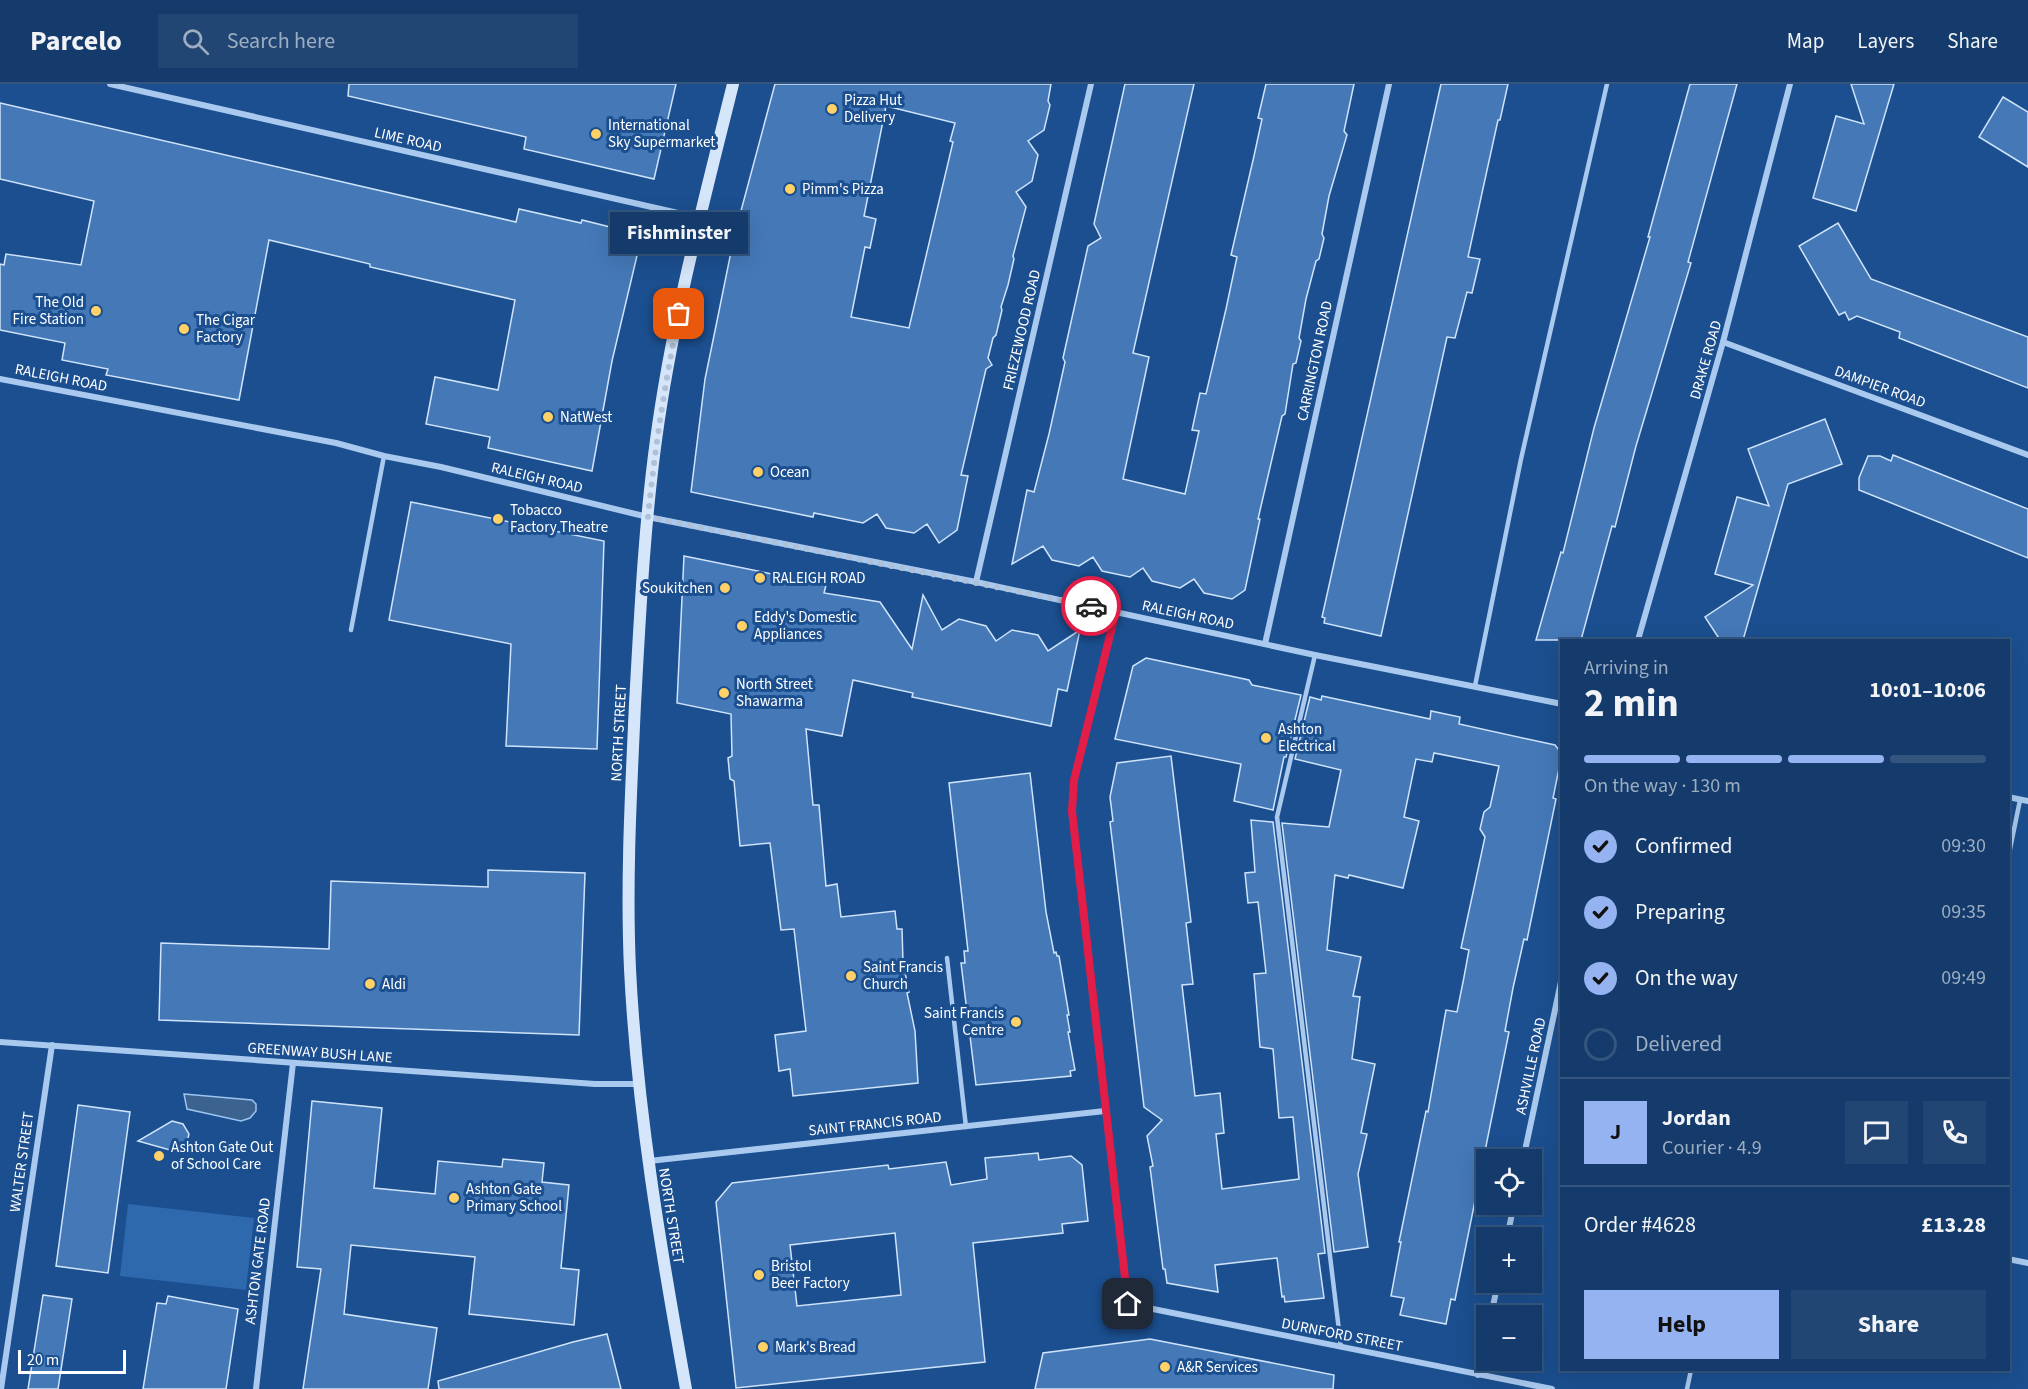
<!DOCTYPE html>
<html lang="en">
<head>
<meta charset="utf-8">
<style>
	:root { --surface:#143b6b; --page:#214673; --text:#f1f3f6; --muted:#9dadc1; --line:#33557e; --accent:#95b2f1 }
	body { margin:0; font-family:"Source Sans 3",sans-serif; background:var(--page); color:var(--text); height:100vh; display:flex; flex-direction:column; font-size:22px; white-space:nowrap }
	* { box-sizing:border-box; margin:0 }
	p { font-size:20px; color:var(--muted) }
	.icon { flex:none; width:33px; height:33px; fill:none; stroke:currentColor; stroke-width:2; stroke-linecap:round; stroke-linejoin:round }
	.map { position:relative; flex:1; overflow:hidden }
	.drawer { position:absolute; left:1560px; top:555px; width:450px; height:732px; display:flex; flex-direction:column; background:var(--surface); border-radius:0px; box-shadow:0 6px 24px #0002,0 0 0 2px var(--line) }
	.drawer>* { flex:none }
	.buttons { position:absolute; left:1476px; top:1065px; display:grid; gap:12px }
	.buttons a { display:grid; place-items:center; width:66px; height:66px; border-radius:0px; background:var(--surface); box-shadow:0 6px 24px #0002,0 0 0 2px var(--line); font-size:30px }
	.scale { position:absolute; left:18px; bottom:15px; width:108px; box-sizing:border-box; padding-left:6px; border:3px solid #fff; border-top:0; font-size:16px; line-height:21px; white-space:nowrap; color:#fff; -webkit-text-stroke:4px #1b4f8f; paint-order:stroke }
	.pin { position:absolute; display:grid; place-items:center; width:51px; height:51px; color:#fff; margin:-26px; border-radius:12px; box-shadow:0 3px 9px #0006 }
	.courier { position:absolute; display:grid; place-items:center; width:60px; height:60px; margin:-30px; border:4px solid #e11d48; border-radius:50%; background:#fff; color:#222; box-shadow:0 2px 8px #0007 }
	.bubble { position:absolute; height:42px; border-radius:0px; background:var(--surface); box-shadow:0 6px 24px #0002,0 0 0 2px var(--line); font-size:20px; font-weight:700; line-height:42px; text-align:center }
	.headline em { font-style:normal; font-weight:700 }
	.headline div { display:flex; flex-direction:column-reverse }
	.headline { display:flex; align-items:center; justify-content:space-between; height:102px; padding:0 24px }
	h1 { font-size:39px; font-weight:700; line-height:45px }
	.bar { display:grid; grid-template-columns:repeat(4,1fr); gap:9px 6px; align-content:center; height:72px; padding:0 24px }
	.bar i { height:8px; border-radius:4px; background:var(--line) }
	.bar .on { background:var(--accent) }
	.bar p { grid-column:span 4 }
	.line { display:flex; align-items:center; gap:15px; padding:0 24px; border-top:2px solid var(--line) }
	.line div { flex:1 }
	.round { display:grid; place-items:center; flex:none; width:63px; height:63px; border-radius:0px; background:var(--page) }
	ol { padding:0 24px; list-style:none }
	li { display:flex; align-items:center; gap:18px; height:66px }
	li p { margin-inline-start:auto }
	li .icon { padding:6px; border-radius:50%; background:var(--accent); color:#111; stroke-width:4 }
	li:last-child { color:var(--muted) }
	li i { width:33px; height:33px; border:3px solid var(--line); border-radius:50% }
	.button { display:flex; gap:12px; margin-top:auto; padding:12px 24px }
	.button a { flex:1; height:69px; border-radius:0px; background:var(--accent); color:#111; font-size:24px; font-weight:700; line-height:69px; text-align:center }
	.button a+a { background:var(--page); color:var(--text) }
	header { display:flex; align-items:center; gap:36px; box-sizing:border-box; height:84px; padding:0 30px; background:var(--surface); border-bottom:2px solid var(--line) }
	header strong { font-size:28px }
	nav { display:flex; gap:33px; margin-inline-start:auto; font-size:21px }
	.search { width:420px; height:54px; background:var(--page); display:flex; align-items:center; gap:15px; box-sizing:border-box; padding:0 21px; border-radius:0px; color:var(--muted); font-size:22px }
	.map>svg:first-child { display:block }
	.green { fill:#2e69ad }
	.water { fill:#3c6290; stroke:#9cc4f0; stroke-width:1.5 }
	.building { fill:#4478b7; stroke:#cfe3fa; stroke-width:1.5; fill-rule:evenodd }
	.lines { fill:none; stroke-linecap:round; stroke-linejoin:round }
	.lane { stroke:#a9c9ee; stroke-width:4.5 }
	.street { stroke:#a9c9ee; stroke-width:6 }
	.secondary { stroke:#d6e6fa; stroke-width:12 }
	.done { stroke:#afc1d8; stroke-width:6; stroke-dasharray:0 10.8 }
	.route { stroke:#e11d48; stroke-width:8 }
	.poi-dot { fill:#ffd166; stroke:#1b4f8f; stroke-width:2 }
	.labels { text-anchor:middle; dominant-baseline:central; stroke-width:6; stroke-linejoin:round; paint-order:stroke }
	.poi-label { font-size:15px; fill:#fff; stroke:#1b4f8f; text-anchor:start }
	.street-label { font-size:15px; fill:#fff; stroke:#1b4f8f }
</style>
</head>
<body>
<header>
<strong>Parcelo</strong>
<div class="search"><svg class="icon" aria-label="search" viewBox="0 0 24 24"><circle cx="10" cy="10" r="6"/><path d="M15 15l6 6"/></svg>Search here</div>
<nav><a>Map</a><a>Layers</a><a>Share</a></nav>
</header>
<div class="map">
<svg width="2028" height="1305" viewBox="0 0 2028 1305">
	<rect width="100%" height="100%" fill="#1b4f8f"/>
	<polygon class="green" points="128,1120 254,1134 246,1206 120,1192"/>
	<polygon class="water" points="184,1010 252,1016 256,1020 256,1027 250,1034 241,1037 187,1025"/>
	<g class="building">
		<polygon points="349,0 676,0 654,95 524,65 526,53 348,12"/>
		<path d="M775,0H1051L1048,17L1050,21L1044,46L1028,57L1038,71L1032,97L1016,108L1026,123L1013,172L1014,175L1008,201L1001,223L1002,226L996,251L993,254L988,274L992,281L986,285L961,391L968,392L957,446L939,459L927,440L914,449L886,444L877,430L863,439L814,429L813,433L691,408L705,295L717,237L734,153ZM886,22L955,39L950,57L953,58L909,244L851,233L865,163L870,164L876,135L864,132Z"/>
		<polygon points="1125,0 1194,0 1133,269 1149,273 1123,395 1185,410 1199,347 1192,346 1200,309 1206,310 1226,225 1237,173 1231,171 1254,72 1262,35 1258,34 1266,0 1354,0 1344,47 1347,51 1329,112 1322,150 1324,154 1319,175 1316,177 1306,215 1299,254 1301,257 1296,279 1293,280 1285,330 1282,332 1258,435 1260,435 1245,506 1232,515 1204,509 1194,495 1180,504 1152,497 1143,484 1130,493 1102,487 1093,473 1079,482 1052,476 1043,462 1012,480 1027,406 1034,408 1049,350 1065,278 1063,274 1088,162 1101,154 1094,140"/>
		<polygon points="1441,0 1508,0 1500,36 1498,36 1468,173 1480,175 1472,209 1467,208 1455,254 1447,253 1381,552 1324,539 1325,534 1322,533"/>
		<polygon points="1690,0 1737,0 1688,178 1691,179 1636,362 1615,443 1612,442 1581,556 1536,556 1561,468 1563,469 1594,344 1650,153 1648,153"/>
		<polygon points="1851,0 1894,0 1856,127 1813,114 1836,32 1864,40"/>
		<polygon points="2003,13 2028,28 2028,83 1979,53"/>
		<polygon points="0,19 516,138 519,125 581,139 582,136 634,149 640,159 612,277 592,387 488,364 490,353 426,340 435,293 498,306 515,216 370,183 370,180 269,156 239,316 106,291 108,285 62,276 65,259 0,246 0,180 4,181 6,170 81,181 94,117 0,95"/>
		<polygon points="1838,139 1871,195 2028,253 2028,304 1899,254 1900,248 1857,232 1849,236 1845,228 1839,231 1799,162"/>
		<polygon points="1825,335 1842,380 1788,400 1743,556 1720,556 1705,533 1753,501 1715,490 1737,413 1769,422 1748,365"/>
		<polygon points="1893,371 2028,425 2028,474 1859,406 1859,394 1868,372 1880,372 1891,377"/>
		<polygon points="411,418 604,457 597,665 506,662 511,560 389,536"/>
		<polygon points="684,472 826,501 824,509 880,518 912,565 923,511 942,546 959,535 986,542 996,557 1012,546 1038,551 1048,567 1080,546 1067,607 1058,605 1051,642 912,613 913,609 853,596 842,652 806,645 813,721 819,721 826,802 837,800 841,833 895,827 897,845 902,845 903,878 909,908 907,909 915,947 918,999 793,1012 790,985 779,987 775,951 806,947 794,845 781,846 770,759 740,762 734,697 730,695 728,674 732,672 731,630 677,619"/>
		<polygon points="1146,574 1249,596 1252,601 1301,611 1286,673 1284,673 1273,726 1234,717 1241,680 1115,655 1133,582"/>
		<polygon points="1322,612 1430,635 1431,627 1460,633 1459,640 1555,661 1562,670 1553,714 1556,715 1527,856 1524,855 1513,904 1505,947 1509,948 1455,1216 1451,1215 1446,1240 1400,1231 1404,1214 1391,1212 1401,1158 1399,1158 1426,1027 1428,1028 1446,926 1457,928 1464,893 1469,866 1461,864 1485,753 1480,745 1484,728 1490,723 1499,682 1434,669 1432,678 1416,675 1404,733 1419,737 1403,804 1349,791 1348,794 1335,791 1327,866 1361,873 1353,912 1360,913 1352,975 1375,980 1361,1049 1367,1050 1358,1090 1368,1163 1334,1168 1282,739 1329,743 1341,686 1295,675 1310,613 1321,616"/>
		<polygon points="1171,672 1191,838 1186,839 1193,900 1182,901 1195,1012 1220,1009 1224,1049 1216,1050 1222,1105 1299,1095 1293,1033 1279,1034 1273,965 1260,963 1254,890 1266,889 1258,818 1248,819 1245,789 1255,788 1251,736 1273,738 1325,1169 1318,1170 1324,1214 1285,1218 1284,1212 1282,1213 1277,1174 1215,1181 1218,1208 1167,1199 1165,1185 1163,1185 1150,1083 1153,1082 1147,1052 1162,1036 1144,1023 1110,738 1113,737 1110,713 1117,679"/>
		<polygon points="1030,689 1046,828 1054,869 1056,868 1057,872 1059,872 1069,931 1067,931 1070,948 1068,948 1075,986 1070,987 1071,992 976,1001 961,879 965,879 964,867 968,867 949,699"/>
		<polygon points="488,786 585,789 579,951 159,936 161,859 329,865 331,797 488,803"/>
		<polygon points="312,1017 382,1024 374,1104 435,1110 438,1077 502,1083 503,1075 544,1079 542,1098 569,1101 561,1184 579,1186 574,1241 469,1230 475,1173 351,1161 344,1230 437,1244 428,1305 303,1305 321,1185 297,1183"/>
		<polygon points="78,1021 130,1028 108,1189 56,1182"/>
		<polygon points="172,1037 183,1040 189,1050 186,1062 177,1068 138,1057"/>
		<path d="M1038,1069L1039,1076L1071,1072L1082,1081L1088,1137L1062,1140L1063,1149L973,1159L985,1278L736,1304L716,1118L732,1099L888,1081L889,1085L946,1078L951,1101L987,1095L985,1074ZM895,1149L901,1211L797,1222L790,1161Z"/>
		<polygon points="43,1211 72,1215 58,1305 28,1305"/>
		<polygon points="168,1212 238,1225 226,1305 143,1305 157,1219 166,1220"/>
		<polygon points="607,1250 621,1305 439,1305 438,1297 573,1258"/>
		<polygon points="1150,1255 1334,1291 1333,1305 1035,1305 1043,1269"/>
	</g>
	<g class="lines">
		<g class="lane">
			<polyline points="351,546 384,372"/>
			<polyline points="1315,571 1277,733 1341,1263"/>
			<polyline points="1475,602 1521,375 1607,0"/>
			<polyline points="2008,775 2020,716"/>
			<polyline points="947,874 966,1043"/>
			<polyline points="1687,1305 1691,1286"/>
		</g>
		<g class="street">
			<polyline points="110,0 700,134"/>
			<polyline points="1723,258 2028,371"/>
			<polyline points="0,295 336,359 384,372 441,383 648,433 976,498 1315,571 1562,620"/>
			<polyline points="976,498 1091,0"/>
			<polyline points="1116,527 1074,696 1072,727 1128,1220 1552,1305"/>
			<polyline points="1638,556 1723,258 1790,0"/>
			<polyline points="1265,560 1389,0"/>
			<polyline points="2008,713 2028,717"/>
			<polyline points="0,958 595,1000 639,1000"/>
			<polyline points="1523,1076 1562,893"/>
			<polyline points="649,1077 1105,1027"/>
			<polyline points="1507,1154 1514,1120"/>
			<polyline points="2008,1175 2028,1179"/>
			<polyline points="1491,1232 1498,1198"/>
			<polyline points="1478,1291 1486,1251"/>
			<polyline points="1,1305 52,961"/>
			<polyline points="256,1305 293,979"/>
		</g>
		<path class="secondary" d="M686,1305C661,1166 637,1027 630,885C626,797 631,708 635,620C640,532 644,444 656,356C672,236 704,117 733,0"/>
	</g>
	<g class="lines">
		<path class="done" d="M679,230C665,298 655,364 648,433L1091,522"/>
		<polyline class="route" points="1091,522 1116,527 1074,696 1072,727 1128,1220"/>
	</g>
	<g class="poi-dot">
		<circle cx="832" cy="25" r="6"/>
		<circle cx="596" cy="50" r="6"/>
		<circle cx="790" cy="105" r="6"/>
		<circle cx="96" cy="227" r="6"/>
		<circle cx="184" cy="245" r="6"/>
		<circle cx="548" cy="333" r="6"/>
		<circle cx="758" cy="388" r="6"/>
		<circle cx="498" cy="435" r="6"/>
		<circle cx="760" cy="494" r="6"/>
		<circle cx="725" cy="504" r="6"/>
		<circle cx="742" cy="542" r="6"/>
		<circle cx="724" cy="609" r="6"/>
		<circle cx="1266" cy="654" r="6"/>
		<circle cx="851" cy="892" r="6"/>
		<circle cx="370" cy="900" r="6"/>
		<circle cx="1016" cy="938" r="6"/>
		<circle cx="159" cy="1072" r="6"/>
		<circle cx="454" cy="1114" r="6"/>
		<circle cx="759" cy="1191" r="6"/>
		<circle cx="763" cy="1263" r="6"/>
		<circle cx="1165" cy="1283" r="6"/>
	</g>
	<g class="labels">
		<g class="poi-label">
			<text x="844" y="16">Pizza Hut<tspan x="844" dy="17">Delivery</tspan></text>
			<text x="608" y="41">International<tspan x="608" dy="17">Sky Supermarket</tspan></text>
			<text x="802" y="105">Pimm's Pizza</text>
			<text x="84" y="218" text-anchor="end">The Old<tspan x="84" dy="17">Fire Station</tspan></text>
			<text x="196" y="236">The Cigar<tspan x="196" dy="17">Factory</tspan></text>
			<text x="560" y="333">NatWest</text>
			<text x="770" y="388">Ocean</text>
			<text x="510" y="426">Tobacco<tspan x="510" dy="17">Factory Theatre</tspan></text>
			<text x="772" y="494">RALEIGH ROAD</text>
			<text x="713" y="504" text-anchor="end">Soukitchen</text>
			<text x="754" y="533">Eddy's Domestic<tspan x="754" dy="17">Appliances</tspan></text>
			<text x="736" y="600">North Street<tspan x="736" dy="17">Shawarma</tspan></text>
			<text x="1278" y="645">Ashton<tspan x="1278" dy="17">Electrical</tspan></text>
			<text x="863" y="883">Saint Francis<tspan x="863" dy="17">Church</tspan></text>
			<text x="382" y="900">Aldi</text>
			<text x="1004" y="929" text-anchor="end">Saint Francis<tspan x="1004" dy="17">Centre</tspan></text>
			<text x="171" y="1063">Ashton Gate Out<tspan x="171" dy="17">of School Care</tspan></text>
			<text x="466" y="1105">Ashton Gate<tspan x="466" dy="17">Primary School</tspan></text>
			<text x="771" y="1182">Bristol<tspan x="771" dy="17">Beer Factory</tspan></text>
			<text x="775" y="1263">Mark's Bread</text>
			<text x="1177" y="1283">A&amp;R Services</text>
		</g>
		<g class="street-label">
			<text transform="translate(408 56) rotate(13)">LIME ROAD</text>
			<text transform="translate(1022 246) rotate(-77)">FRIEZEWOOD ROAD</text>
			<text transform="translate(1706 276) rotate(-74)">DRAKE ROAD</text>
			<text transform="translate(1315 277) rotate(-78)">CARRINGTON ROAD</text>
			<text transform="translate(61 294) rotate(11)">RALEIGH ROAD</text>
			<text transform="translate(1880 303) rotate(20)">DAMPIER ROAD</text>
			<text transform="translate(537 394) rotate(13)">RALEIGH ROAD</text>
			<text transform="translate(1188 531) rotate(12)">RALEIGH ROAD</text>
			<text transform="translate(619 649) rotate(-87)">NORTH STREET</text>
			<text transform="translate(320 969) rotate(4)">GREENWAY BUSH LANE</text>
			<text transform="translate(1531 982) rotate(-78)">ASHVILLE ROAD</text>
			<text transform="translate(875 1040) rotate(-6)">SAINT FRANCIS ROAD</text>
			<text transform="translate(22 1078) rotate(-82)">WALTER STREET</text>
			<text transform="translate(671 1132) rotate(81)">NORTH STREET</text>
			<text transform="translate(258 1177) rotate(-83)">ASHTON GATE ROAD</text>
			<text transform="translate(1342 1251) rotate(11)">DURNFORD STREET</text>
		</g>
	</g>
</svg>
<div class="buttons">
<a><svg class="icon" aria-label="locate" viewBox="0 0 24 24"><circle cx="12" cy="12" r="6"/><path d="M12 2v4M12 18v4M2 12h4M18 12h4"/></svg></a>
<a>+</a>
<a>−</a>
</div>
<div class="scale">20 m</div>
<div class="pin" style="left:679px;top:230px;background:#ea580c"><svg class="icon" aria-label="bag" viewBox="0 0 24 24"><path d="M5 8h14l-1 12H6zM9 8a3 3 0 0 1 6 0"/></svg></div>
<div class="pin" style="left:1128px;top:1220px;background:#1f2937"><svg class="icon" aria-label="home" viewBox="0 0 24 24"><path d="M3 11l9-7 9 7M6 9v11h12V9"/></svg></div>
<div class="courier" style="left:1091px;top:522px"><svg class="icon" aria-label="car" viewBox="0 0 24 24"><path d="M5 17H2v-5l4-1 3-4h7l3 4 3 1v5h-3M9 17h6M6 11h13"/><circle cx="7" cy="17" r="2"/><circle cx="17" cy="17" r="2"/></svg></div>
<div class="bubble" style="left:610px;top:128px;width:138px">Fishminster</div>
<section class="drawer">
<div class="headline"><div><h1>2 min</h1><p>Arriving in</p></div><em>10:01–10:06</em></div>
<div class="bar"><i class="on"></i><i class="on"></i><i class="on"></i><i></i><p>On the way · 130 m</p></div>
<ol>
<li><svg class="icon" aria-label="check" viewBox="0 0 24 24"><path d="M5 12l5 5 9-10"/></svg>Confirmed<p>09:30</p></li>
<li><svg class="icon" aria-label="check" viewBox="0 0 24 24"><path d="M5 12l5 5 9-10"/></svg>Preparing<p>09:35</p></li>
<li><svg class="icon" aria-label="check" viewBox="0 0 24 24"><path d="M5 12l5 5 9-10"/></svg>On the way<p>09:49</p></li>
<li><i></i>Delivered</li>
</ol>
<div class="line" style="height:108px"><b class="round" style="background:var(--accent);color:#111">J</b><div><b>Jordan</b><p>Courier · 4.9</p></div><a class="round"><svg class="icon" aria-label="chat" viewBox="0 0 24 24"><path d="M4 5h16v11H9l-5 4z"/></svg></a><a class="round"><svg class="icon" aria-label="phone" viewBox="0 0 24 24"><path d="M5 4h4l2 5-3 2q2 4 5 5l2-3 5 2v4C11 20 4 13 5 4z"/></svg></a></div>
<div class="line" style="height:78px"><div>Order #4628</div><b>£13.28</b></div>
<div class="button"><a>Help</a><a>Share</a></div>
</section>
</div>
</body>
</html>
